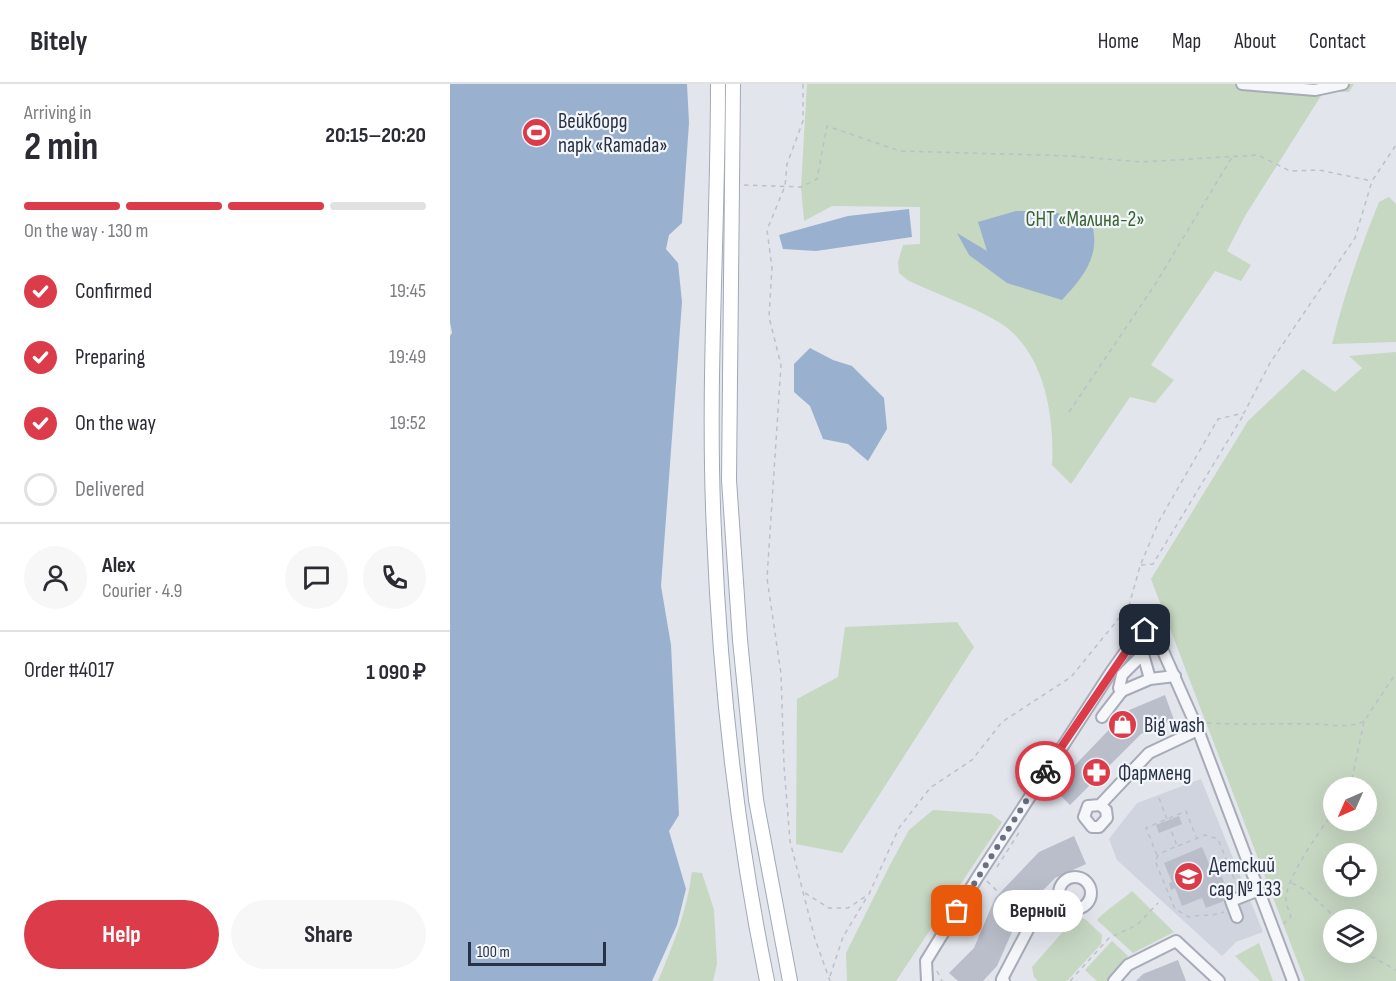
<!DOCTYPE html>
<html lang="en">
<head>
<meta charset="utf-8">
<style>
	:root { --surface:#fff; --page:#f7f7f7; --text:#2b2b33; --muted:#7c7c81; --line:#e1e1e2; --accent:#dc3c49 }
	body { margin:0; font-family:"Sofia Sans Condensed",sans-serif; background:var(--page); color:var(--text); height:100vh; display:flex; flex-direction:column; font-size:22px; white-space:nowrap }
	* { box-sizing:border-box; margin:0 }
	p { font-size:20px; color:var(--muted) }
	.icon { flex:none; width:33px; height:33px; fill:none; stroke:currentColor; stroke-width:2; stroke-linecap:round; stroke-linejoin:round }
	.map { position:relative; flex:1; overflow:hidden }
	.panel { display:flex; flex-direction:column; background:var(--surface); width:450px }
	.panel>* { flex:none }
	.needle { width:39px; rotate:225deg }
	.controls { position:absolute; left:873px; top:693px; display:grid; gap:12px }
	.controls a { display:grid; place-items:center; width:54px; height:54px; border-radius:50%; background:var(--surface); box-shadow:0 6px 24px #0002; font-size:30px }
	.scale { position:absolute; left:18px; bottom:15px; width:138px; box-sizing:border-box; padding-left:6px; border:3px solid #283146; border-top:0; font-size:16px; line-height:21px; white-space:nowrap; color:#283146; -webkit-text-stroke:4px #f2f5f9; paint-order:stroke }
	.pin { position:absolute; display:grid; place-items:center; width:51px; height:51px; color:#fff; margin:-26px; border-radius:12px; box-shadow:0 3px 9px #0006 }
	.courier { position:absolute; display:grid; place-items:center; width:60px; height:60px; margin:-30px; border:4px solid #dc3c49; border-radius:50%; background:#fff; color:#222; box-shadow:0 2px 8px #0007 }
	.bubble { position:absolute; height:42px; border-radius:21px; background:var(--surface); box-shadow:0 6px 24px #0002; font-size:20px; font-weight:700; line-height:42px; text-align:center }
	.head em { font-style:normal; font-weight:700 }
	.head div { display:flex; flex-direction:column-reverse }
	.head { display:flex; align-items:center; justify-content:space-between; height:102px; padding:0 24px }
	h1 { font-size:39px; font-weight:700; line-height:45px }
	.bar { display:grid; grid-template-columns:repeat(4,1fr); gap:9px 6px; align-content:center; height:72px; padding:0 24px }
	.bar i { height:8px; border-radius:4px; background:var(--line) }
	.bar .selected { background:var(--accent) }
	.bar p { grid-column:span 4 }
	.line { display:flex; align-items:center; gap:15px; padding:0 24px; border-top:2px solid var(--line) }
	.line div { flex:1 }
	.round { display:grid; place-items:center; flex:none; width:63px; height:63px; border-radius:32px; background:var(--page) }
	ol { padding:0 24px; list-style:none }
	li { display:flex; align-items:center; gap:18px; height:66px }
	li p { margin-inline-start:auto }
	li .icon { padding:6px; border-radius:50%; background:var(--accent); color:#fff; stroke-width:4 }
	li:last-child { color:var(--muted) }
	li i { width:33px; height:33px; border:3px solid var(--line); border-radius:50% }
	.button { display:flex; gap:12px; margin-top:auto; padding:12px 24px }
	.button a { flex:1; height:69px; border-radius:36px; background:var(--accent); color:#fff; font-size:24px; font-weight:700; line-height:69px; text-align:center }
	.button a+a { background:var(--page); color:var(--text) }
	header { display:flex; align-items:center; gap:36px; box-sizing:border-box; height:84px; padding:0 30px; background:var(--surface); border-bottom:2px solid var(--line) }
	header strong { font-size:28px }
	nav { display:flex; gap:33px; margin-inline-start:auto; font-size:21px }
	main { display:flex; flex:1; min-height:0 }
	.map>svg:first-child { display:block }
	.built { fill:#d0d4de }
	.green { fill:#c6d7c2; fill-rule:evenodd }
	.water { fill:#9ab0cf }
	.building { fill:#b9beca }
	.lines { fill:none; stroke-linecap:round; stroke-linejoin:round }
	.minor-casing { stroke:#a6abb7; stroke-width:14 }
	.major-casing { stroke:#a0a8b9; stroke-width:16 }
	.path { stroke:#bcc0c8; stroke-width:1.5; stroke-dasharray:4.5 4.5; stroke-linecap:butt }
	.minor { stroke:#f6f7fa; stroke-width:10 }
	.major { stroke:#fff; stroke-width:14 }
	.done { stroke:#697080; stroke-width:6; stroke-dasharray:0 10.8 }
	.route { stroke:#dc3c49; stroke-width:8 }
	.labels { text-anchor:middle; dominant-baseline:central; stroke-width:4.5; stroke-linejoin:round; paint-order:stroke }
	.poi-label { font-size:21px; fill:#283146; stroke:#f2f5f9; text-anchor:start }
	.park-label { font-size:21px; fill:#3a6334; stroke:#f2f5f9 }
</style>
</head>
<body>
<header>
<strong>Bitely</strong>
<nav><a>Home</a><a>Map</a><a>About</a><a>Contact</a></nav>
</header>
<main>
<section class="panel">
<div class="head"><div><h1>2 min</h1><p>Arriving in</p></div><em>20:15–20:20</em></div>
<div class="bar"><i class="selected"></i><i class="selected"></i><i class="selected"></i><i></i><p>On the way · 130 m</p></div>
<ol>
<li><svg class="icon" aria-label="check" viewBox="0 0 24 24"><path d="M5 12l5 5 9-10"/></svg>Confirmed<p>19:45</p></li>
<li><svg class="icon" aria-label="check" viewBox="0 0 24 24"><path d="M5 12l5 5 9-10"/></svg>Preparing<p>19:49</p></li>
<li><svg class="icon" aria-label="check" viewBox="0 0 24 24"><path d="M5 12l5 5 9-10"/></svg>On the way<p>19:52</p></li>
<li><i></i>Delivered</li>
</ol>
<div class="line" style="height:108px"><a class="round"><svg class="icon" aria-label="person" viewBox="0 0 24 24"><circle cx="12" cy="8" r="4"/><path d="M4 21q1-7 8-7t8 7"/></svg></a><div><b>Alex</b><p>Courier · 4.9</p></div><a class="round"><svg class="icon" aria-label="chat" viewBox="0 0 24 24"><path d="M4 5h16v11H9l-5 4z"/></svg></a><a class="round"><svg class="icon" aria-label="phone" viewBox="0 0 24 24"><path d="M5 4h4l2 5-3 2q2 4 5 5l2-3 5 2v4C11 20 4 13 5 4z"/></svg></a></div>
<div class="line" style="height:78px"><div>Order #4017</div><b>1 090 ₽</b></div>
<div class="button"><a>Help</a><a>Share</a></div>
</section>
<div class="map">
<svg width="946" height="897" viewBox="0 0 946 897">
	<rect width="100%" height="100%" fill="#e2e5ec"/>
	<polygon class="built" points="751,695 813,848 786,858 772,872 667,776 659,755 687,719"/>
	<g class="green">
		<path d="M357,0H904L899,8L874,7L795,132L777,167L801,181L791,197L765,187L701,281L724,296L705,319L680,313L621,400L602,381C605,332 594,264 547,237C519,221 487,210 459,197L449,189L448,178L453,161L470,160V123L382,122L354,137L351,103Z"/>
		<path d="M939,113L946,120V258L882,260C894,211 910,165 929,118Z"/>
		<path d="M946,268V897H855L701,495L798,337L853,285L885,308L912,284L899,272ZM884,704H916V736H884ZM884,770H916V802H884ZM884,836H916V868H884Z"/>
		<polygon points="507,538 524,563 392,769 346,760 347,615 388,593 395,543"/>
		<polygon points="483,726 541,730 552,738 446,897 397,897 396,869 440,781 459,746"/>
		<path d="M242,788L252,789L264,826L267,880L263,897H208C223,861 237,827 242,788Z"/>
		<path d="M682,807L724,848L683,869L647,836C658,824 670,818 682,807Z"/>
		<polygon points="629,833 635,835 652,851 651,860 617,897 588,897 584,893 582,883 625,834"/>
		<polygon points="662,857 678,872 656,897 647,897 635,886"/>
		<polygon points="809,859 823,897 810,897 785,872"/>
	</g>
	<g class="water">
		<polygon points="0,0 237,0 239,39 232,139 219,151 216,165 228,179 232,218 211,502 221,561 229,731 219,747 236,805 227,841 202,897 0,897 0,252 2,249 0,238"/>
		<polygon points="459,125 462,153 366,167 333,165 329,151 398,132"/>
		<path d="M566,127H601L642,140C651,173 632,194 612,216L557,199L519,171L507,149L537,167L528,138Z"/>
		<polygon points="360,264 383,276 402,282 434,314 437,345 418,377 398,360 373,355 360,322 344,308 344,280"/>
	</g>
	<g class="building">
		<polygon points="715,611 724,636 691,650 620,721 603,704 677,627"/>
		<polygon points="729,732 732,740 709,749 706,741"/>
		<polygon points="624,752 636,780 605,794 570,830 547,882 533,897 508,897 499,889 524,864 545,814 589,768"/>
		<polygon points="752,763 760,782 766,779 779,810 774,817 756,824 752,814 732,822 725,804 721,806 719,799 722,798 714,779"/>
		<polygon points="728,876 736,897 686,897 693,890"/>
	</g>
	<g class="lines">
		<defs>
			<g id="minor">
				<polyline points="792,0 865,6 893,0"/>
				<polyline points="700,595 693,570 672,591 669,604 672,607 700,595 725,592"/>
				<polyline points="652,633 672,607"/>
				<polyline points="650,721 656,726 657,734 649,743 642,743 634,733 638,722 650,721 699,669 748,646"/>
				<circle cx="625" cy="809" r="16"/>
				<polyline points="787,833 781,817 809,806"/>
				<polyline points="477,897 476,877 527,794 661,588 688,550 695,546 703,549 709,558 748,646 843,897"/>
				<polyline points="554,897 552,895 582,838 610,815"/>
				<polyline points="664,897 678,881 726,857 769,897"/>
			</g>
			<g id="major">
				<path d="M268,0C268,149 257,299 264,448C270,598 287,750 317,897"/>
				<polyline points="283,0 279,396 290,556 306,716 340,897"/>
			</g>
		</defs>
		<use href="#minor" class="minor-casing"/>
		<use href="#major" class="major-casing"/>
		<g class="path">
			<polyline points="353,0 353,37 337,80 335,102 317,146 322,184 319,233 331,281 317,494 331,590 334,682 340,757 365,855 380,897"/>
			<polyline points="294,101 351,103 367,95 377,42 450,67 621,72 691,78 808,71 840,87 869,86 922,97"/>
			<polyline points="619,328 706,199 782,73"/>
			<polyline points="691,481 703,480 794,330"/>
			<polyline points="679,523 692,538"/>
			<path d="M757,639C793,641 828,639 864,640C880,640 899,645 914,637"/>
			<polyline points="900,704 914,637 946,589"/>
			<path d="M709,714L727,762L709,770L705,777L725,825L739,833C752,830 761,833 774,828"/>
			<polyline points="728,762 755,751 768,755 788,804"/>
			<polyline points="707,771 696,744 736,727 746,753"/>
			<polyline points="547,783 570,747"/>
			<polyline points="537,797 549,809"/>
			<polyline points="842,799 857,807 888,836"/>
			<polyline points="355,809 379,824 398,824 419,810 449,744 480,704 522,676 552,638 621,593 679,522 690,482 709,437 768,335 794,329 820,279 905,154 922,97 946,61"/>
			<polyline points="570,830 574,834"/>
			<path d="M833,840L841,833C839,827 836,820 836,814C836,795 871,744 884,728"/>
			<polyline points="913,868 946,886"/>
			<polyline points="487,887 492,897"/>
			<polyline points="380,892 393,853 417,813"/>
			<polyline points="620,897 659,854 687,841 708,819"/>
		</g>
		<use href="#minor" class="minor"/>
		<use href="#major" class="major"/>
	</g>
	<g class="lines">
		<polyline class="done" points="507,827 595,687"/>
		<polyline class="route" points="595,687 688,550 695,546"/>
	</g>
	<defs>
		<symbol id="stadium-disc" viewBox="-11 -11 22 22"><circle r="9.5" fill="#dc3c49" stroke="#f2f5f9"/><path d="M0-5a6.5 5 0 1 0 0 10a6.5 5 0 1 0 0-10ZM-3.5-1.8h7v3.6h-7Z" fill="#fff"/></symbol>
		<symbol id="shop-disc" viewBox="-11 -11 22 22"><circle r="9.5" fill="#dc3c49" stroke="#f2f5f9"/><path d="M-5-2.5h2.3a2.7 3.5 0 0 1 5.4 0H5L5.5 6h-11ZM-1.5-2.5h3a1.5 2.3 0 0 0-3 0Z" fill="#fff"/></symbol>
		<symbol id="pharmacy-disc" viewBox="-11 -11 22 22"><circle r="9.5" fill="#dc3c49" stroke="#f2f5f9"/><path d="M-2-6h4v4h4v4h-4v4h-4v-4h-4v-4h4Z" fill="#fff"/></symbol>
		<symbol id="school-disc" viewBox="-11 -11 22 22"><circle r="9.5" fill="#dc3c49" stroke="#f2f5f9"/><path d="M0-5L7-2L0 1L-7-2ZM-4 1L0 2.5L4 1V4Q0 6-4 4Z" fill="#fff"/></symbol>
	</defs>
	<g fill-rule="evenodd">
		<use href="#stadium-disc" x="70" y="32" width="33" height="33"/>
		<use href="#shop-disc" x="656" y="624" width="33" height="33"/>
		<use href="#pharmacy-disc" x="630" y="672" width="33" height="33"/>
		<use href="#school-disc" x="722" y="776" width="33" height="33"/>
	</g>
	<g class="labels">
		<g class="poi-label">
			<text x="108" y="37">Вейкборд<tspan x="108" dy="24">парк «Ramada»</tspan></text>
			<text x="694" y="641">Big wash</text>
			<text x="668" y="689">Фармленд</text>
			<text x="759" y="781">Детский<tspan x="759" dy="24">сад № 133</tspan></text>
		</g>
		<g class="park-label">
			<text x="635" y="135">СНТ «Малина-2»</text>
		</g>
	</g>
</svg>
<div class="controls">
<a><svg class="needle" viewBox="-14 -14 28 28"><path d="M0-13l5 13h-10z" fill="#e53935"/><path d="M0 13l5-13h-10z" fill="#7c7c81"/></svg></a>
<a><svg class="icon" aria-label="locate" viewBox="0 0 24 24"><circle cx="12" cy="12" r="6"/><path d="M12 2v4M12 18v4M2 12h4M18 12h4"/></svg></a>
<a><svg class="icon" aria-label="layers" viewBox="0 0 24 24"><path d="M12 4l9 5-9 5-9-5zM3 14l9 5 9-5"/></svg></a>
</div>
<div class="scale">100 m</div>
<div class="pin" style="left:507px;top:827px;background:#ea580c"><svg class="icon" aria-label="bag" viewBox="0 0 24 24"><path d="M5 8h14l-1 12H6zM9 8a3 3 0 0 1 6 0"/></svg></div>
<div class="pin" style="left:695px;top:546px;background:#1f2937"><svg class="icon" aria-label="home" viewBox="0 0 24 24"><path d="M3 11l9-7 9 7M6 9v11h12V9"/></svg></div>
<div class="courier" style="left:595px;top:687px"><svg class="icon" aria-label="bike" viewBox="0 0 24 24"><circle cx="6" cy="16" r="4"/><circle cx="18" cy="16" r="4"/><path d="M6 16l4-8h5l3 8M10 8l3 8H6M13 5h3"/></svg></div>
<div class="bubble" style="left:543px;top:806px;width:90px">Верный</div>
</div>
</main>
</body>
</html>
